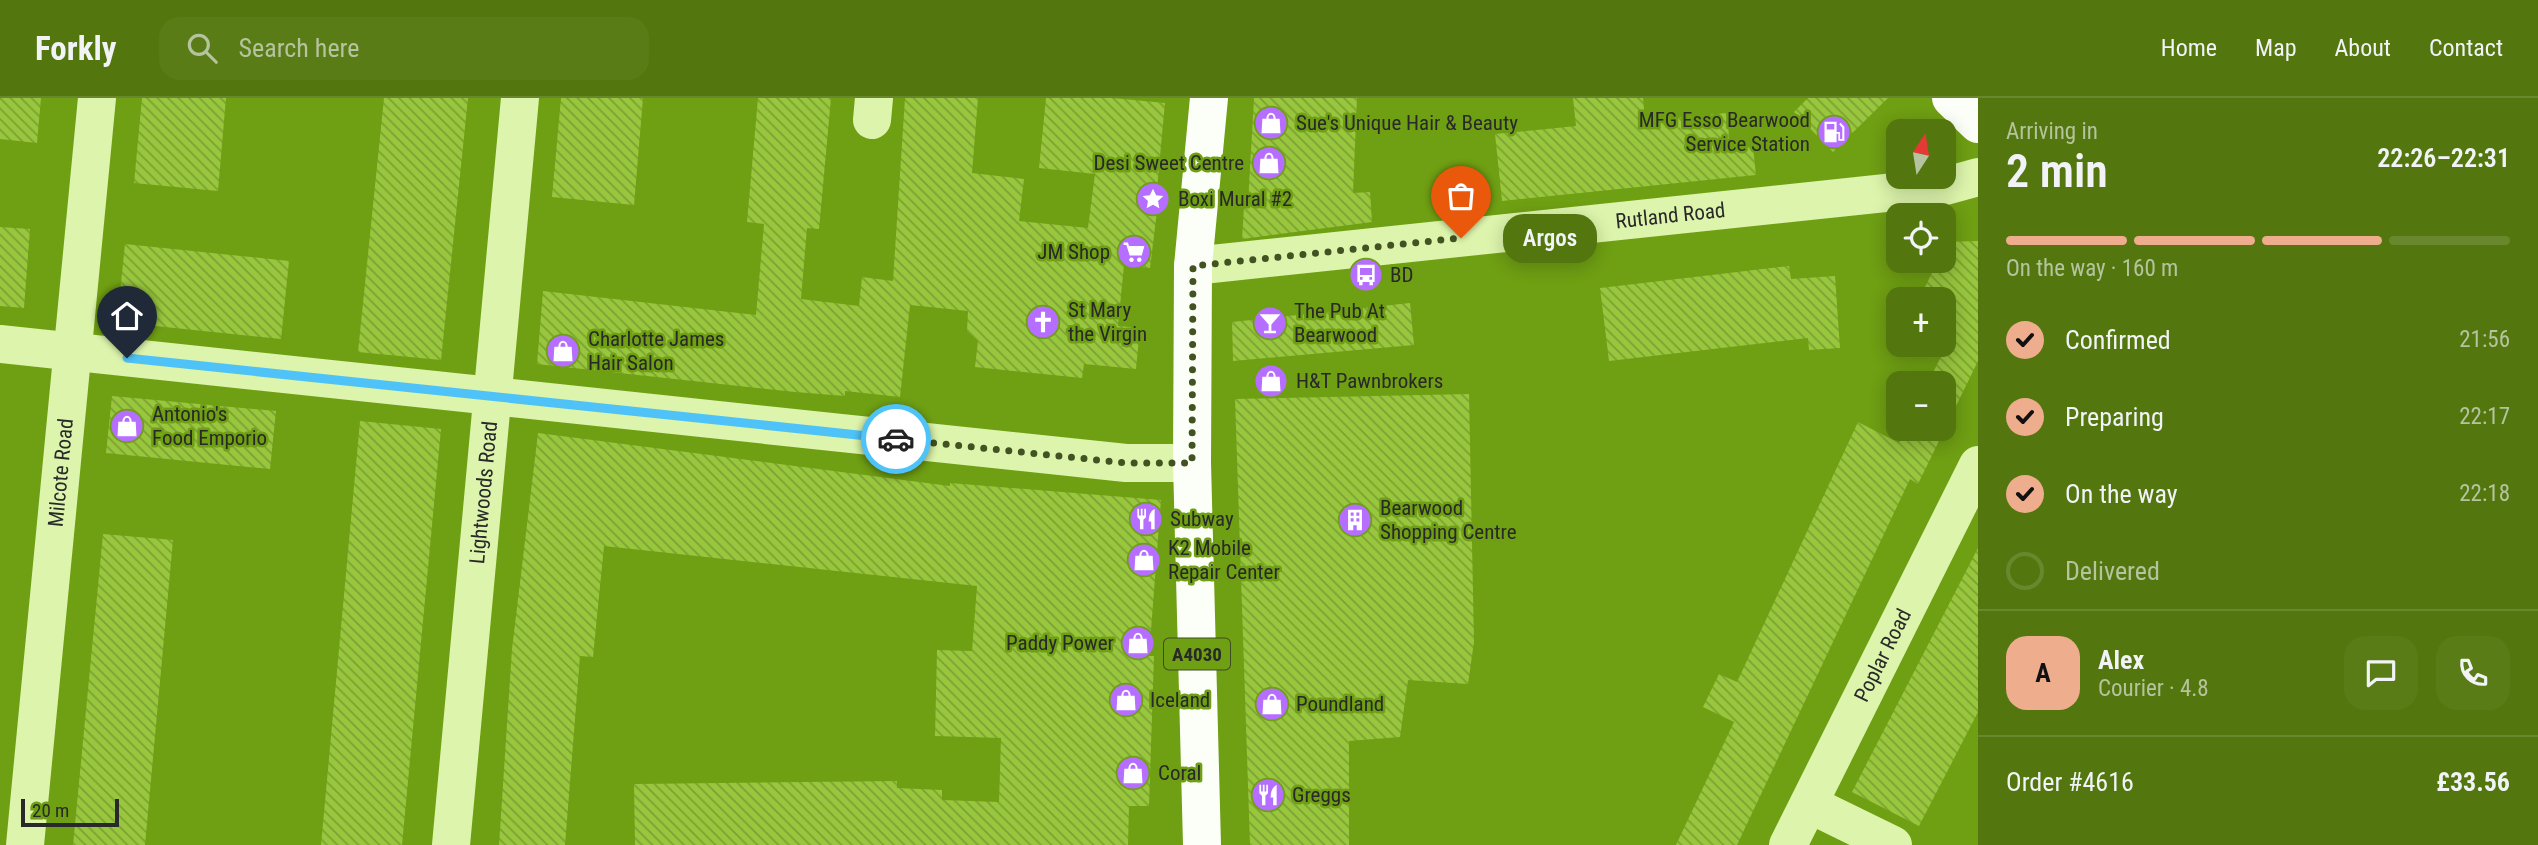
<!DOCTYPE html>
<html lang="en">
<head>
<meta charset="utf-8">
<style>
	:root { --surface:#53770e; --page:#597c17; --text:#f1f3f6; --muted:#b5c49e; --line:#69882e; --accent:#eead8d }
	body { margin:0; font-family:"Roboto Condensed",sans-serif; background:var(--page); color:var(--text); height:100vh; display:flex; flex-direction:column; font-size:26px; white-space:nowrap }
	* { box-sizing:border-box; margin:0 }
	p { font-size:23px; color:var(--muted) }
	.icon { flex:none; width:38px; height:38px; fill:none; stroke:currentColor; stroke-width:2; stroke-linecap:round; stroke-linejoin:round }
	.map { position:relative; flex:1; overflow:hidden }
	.drawer { display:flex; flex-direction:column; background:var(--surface); width:560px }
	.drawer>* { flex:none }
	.needle { width:46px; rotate:12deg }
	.fabs { position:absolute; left:1886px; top:21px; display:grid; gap:14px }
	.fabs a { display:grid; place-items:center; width:70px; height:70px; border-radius:14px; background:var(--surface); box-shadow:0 4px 18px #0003; font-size:35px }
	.scale { position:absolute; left:21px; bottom:18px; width:98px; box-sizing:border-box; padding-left:7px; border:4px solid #292929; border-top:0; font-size:19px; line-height:24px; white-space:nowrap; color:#292929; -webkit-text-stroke:5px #6f9f13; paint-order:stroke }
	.pin { position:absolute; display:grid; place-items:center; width:60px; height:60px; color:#fff; margin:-72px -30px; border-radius:50% 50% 50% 0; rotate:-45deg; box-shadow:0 0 7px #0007 }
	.pin .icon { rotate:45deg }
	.courier { position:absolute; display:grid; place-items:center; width:70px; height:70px; margin:-35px; border:5px solid #4fc3f7; border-radius:50%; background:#fff; color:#222; box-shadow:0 2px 9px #0007 }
	.bubble { position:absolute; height:49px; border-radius:21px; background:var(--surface); box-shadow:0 4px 18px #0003; font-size:23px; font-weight:600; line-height:49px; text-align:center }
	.headline em { font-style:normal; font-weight:600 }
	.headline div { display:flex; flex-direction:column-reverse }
	.headline { display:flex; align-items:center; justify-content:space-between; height:119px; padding:0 28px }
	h1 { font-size:46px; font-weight:600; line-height:52px }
	.bar { display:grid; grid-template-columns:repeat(4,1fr); gap:10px 7px; align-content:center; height:84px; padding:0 28px }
	.bar i { height:9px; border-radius:5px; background:var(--line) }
	.bar .current { background:var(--accent) }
	.bar p { grid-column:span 4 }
	.line { display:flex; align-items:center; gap:18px; padding:0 28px; border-top:2px solid var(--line) }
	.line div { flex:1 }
	.round { display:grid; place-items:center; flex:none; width:74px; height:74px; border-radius:21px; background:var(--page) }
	ol { padding:0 28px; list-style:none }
	li { display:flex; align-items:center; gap:21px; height:77px }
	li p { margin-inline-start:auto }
	li .icon { padding:7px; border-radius:50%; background:var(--accent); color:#111; stroke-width:4 }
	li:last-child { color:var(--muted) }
	li i { width:38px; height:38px; border:4px solid var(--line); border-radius:50% }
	header { display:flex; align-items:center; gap:42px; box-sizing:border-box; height:98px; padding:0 35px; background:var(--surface); border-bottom:2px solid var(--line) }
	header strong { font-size:33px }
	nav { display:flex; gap:38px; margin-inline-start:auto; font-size:24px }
	.search { width:490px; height:63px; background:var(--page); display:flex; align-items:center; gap:18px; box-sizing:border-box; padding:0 24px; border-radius:21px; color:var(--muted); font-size:26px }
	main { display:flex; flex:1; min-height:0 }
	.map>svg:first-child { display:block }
	.building { fill:url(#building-back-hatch) }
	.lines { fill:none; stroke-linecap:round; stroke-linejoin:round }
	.minor { stroke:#dcf4ab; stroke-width:38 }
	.major { stroke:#fcfff8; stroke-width:38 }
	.done { stroke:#425221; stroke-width:7; stroke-dasharray:0 12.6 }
	.route { stroke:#4fc3f7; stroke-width:9 }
	.labels { text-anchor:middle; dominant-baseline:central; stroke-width:5; stroke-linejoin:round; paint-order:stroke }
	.shield { fill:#6f9f13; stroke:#3e4c22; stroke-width:2 }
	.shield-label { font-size:19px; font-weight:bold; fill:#292929 }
	.poi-label { font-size:21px; fill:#292929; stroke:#6f9f13; text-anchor:start }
	.street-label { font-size:21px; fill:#292929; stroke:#6f9f13 }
</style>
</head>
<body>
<header>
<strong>Forkly</strong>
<div class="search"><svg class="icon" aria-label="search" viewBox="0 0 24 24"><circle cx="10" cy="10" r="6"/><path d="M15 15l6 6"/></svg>Search here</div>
<nav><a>Home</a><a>Map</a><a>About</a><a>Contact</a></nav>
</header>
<main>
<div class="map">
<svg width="1978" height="747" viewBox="0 0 1978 747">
	<defs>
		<pattern id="building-back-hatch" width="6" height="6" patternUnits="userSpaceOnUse" patternTransform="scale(1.75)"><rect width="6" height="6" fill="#98c63d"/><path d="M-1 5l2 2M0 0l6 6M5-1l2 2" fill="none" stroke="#7ca133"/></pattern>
	</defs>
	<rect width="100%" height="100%" fill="#6f9f13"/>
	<g class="building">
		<polygon points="0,0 41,0 37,45 0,41"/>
		<polygon points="142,0 226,0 218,93 134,85"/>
		<polygon points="384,0 468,0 441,262 358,254"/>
		<polygon points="561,0 643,0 634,107 552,99"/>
		<polygon points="758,0 831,0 819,131 807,130 801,201 859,208 862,179 893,183 905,0 978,0 972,75 1024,81 1019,123 1088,130 1095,76 1039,70 1046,0 1112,0 1165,5 1155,112 1157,113 1150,170 1124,167 1118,228 1140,230 1136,271 1084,266 1082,280 975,269 978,243 967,233 968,213 910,207 900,299 845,293 845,298 795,294 537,266 543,193 756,217 764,126 747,124"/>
		<polygon points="1254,0 1357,0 1353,95 1370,94 1372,124 1242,141 1244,109 1248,105"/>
		<polygon points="1573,0 1643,0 1645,23 1727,15 1730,51 1753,49 1756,77 1502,103 1495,36 1576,28"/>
		<polygon points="1808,0 1888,0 1833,54 1794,14"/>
		<polygon points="0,129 30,131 24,210 0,208"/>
		<polygon points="1978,143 1978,263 1918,386 1910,381 1737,747 1676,747 1734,624 1703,609 1719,576 1737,584 1858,324 1899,345 1906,331 1944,331 1944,285 1928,285 1955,230 1944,224 1944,201 1919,201 1938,163 1944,163 1944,144"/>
		<polygon points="125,146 289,163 281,241 117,224"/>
		<polygon points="1789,168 1791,181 1835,178 1840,250 1809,252 1808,240 1609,263 1600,190"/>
		<polygon points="1410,205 1414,247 1233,263 1232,224"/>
		<polygon points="1469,296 1474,544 1468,586 1408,582 1400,639 1349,643 1349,747 1250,747 1235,301"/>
		<polygon points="112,298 276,313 270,371 106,355"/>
		<polygon points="360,323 441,331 402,747 321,747"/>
		<polygon points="538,335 950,388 950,385 1161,402 1149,558 1154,558 1149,708 1129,708 1128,747 635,747 634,686 897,683 897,690 942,692 942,702 999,704 1001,640 935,638 937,552 972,553 977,488 604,448 593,559 580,558 565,747 499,747 512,551"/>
		<polygon points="103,436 173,442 145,747 73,747"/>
		<polygon points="1978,450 1978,614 1919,728 1852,694"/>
	</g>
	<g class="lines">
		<g class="minor">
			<polyline points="872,22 874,0"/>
			<path id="s1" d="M1193,168L1942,89L1978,79"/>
			<polyline points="0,246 1126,365 1192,365"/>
			<polyline points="1809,706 1893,747"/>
			<path id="s2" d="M25,747L97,0"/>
			<path id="s3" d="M451,747L520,0"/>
			<path id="s4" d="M1788,747L1978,367"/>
		</g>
		<g class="major">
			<polyline points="1951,0 1978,26"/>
			<polyline points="1202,747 1192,365 1193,168 1209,0"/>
		</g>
	</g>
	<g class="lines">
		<polyline class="done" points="896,341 1126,365 1192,365 1193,168 1461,140"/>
		<polyline class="route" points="127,260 896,341"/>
	</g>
	<defs>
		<symbol id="shop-disc" viewBox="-11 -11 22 22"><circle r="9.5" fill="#b56eff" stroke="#6f9f13"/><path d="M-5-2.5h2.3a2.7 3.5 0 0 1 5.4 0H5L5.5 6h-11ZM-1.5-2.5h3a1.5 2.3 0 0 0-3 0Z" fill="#fff"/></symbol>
		<symbol id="fuel-disc" viewBox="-11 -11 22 22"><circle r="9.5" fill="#b56eff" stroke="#6f9f13"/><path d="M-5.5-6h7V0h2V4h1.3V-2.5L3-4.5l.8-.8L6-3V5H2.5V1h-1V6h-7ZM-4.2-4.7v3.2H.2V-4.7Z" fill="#fff"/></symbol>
		<symbol id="sight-disc" viewBox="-11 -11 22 22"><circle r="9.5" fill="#b56eff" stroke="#6f9f13"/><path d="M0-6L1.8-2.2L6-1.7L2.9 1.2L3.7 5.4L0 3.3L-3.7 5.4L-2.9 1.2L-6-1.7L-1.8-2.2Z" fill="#fff"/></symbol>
		<symbol id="supermarket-disc" viewBox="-11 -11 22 22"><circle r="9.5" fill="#b56eff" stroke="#6f9f13"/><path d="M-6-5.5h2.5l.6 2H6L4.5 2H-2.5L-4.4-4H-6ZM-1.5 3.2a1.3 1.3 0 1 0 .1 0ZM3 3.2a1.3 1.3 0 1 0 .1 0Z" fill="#fff"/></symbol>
		<symbol id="bus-disc" viewBox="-11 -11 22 22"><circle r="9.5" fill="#b56eff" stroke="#6f9f13"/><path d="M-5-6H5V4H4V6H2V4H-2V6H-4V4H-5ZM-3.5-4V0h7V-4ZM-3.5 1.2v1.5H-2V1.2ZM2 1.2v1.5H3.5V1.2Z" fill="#fff"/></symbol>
		<symbol id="church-disc" viewBox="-11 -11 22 22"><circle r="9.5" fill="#b56eff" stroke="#6f9f13"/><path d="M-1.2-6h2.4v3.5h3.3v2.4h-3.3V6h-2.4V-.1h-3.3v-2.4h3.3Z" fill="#fff"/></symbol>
		<symbol id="bar-disc" viewBox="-11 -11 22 22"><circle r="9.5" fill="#b56eff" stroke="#6f9f13"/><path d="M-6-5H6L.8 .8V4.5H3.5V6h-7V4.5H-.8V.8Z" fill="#fff"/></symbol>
		<symbol id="restaurant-disc" viewBox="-11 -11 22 22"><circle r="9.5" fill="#b56eff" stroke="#6f9f13"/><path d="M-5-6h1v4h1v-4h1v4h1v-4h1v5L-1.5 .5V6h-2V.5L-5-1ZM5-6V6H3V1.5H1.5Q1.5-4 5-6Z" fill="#fff"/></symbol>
		<symbol id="building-disc" viewBox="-11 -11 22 22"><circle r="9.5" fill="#b56eff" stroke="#6f9f13"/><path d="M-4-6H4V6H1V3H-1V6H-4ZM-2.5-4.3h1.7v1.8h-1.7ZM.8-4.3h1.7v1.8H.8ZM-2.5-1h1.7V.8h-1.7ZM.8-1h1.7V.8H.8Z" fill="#fff"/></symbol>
	</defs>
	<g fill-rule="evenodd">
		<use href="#shop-disc" x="1252" y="6" width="38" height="38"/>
		<use href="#fuel-disc" x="1815" y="15" width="38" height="38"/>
		<use href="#shop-disc" x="1250" y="46" width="38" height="38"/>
		<use href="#sight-disc" x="1134" y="82" width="38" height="38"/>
		<use href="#supermarket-disc" x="1115" y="135" width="38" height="38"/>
		<use href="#bus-disc" x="1347" y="158" width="38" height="38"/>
		<use href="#church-disc" x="1024" y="205" width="38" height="38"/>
		<use href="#bar-disc" x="1251" y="206" width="38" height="38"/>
		<use href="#shop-disc" x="544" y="234" width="38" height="38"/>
		<use href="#shop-disc" x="1252" y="264" width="38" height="38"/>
		<use href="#shop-disc" x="108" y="309" width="38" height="38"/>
		<use href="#restaurant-disc" x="1127" y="402" width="38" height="38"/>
		<use href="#building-disc" x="1336" y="403" width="38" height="38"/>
		<use href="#shop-disc" x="1125" y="443" width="38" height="38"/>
		<use href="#shop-disc" x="1119" y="526" width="38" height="38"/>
		<use href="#shop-disc" x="1107" y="583" width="38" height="38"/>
		<use href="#shop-disc" x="1253" y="587" width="38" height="38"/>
		<use href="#shop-disc" x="1114" y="656" width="38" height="38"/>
		<use href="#restaurant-disc" x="1249" y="678" width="38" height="38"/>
	</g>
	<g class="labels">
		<rect class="shield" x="1164" y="540.5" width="66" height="31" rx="5"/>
		<g class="shield-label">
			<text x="1197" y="556">A4030</text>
		</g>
		<g class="poi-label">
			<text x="1810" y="22" text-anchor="end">MFG Esso Bearwood<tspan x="1810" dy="24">Service Station</tspan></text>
			<text x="1296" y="25">Sue's Unique Hair &amp; Beauty</text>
			<text x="1244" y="65" text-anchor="end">Desi Sweet Centre</text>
			<text x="1178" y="101">Boxi Mural #2</text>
			<text x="1110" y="154" text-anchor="end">JM Shop</text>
			<text x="1390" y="177">BD</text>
			<text x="1068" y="212">St Mary<tspan x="1068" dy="24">the Virgin</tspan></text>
			<text x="1294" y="213">The Pub At<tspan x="1294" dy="24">Bearwood</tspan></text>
			<text x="588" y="241">Charlotte James<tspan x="588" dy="24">Hair Salon</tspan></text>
			<text x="1296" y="283">H&amp;T Pawnbrokers</text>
			<text x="152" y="316">Antonio's<tspan x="152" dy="24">Food Emporio</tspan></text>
			<text x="1380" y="410">Bearwood<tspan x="1380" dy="24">Shopping Centre</tspan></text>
			<text x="1170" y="421">Subway</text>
			<text x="1168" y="450">K2 Mobile<tspan x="1168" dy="24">Repair Center</tspan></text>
			<text x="1114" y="545" text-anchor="end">Paddy Power</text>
			<text x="1150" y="602">Iceland</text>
			<text x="1296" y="606">Poundland</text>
			<text x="1158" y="675">Coral</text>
			<text x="1292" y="697">Greggs</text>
		</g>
		<g class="street-label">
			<text stroke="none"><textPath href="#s1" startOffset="480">Rutland Road</textPath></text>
			<text stroke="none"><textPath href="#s2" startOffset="374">Milcote Road</textPath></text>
			<text stroke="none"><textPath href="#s3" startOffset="354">Lightwoods Road</textPath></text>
			<text stroke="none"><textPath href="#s4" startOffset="212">Poplar Road</textPath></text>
		</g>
	</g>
</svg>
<div class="fabs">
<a><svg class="needle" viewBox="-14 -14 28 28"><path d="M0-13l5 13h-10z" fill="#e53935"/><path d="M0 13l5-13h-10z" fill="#b5c49e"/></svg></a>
<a><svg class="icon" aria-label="locate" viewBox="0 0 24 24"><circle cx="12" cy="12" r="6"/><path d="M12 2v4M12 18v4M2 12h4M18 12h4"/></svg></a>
<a>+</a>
<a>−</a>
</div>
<div class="scale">20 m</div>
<div class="pin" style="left:1461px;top:140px;background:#ea580c"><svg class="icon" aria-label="bag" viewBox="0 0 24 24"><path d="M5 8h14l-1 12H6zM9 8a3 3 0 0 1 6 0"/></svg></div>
<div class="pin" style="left:127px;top:260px;background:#1f2937"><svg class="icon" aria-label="home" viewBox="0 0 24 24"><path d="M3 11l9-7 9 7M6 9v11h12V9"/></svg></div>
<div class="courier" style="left:896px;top:341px"><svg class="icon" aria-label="car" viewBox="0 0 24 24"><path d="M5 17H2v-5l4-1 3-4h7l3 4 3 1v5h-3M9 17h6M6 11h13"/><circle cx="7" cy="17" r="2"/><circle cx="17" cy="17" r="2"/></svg></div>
<div class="bubble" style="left:1503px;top:116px;width:94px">Argos</div>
</div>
<section class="drawer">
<div class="headline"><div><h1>2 min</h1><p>Arriving in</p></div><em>22:26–22:31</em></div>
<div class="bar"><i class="current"></i><i class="current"></i><i class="current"></i><i></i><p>On the way · 160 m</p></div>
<ol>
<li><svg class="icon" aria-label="check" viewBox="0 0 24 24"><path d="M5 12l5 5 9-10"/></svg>Confirmed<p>21:56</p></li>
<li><svg class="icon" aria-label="check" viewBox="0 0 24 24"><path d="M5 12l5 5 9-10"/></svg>Preparing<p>22:17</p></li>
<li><svg class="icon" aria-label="check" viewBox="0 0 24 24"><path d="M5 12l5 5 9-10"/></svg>On the way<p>22:18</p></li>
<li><i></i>Delivered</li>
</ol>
<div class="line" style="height:126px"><b class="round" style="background:var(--accent);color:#111">A</b><div><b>Alex</b><p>Courier · 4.8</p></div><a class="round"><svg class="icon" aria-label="chat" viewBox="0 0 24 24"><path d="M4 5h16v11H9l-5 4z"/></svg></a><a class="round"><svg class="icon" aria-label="phone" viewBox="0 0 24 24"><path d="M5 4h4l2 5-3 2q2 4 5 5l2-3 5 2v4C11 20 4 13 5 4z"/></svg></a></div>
<div class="line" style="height:91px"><div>Order #4616</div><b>£33.56</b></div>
</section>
</main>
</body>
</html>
